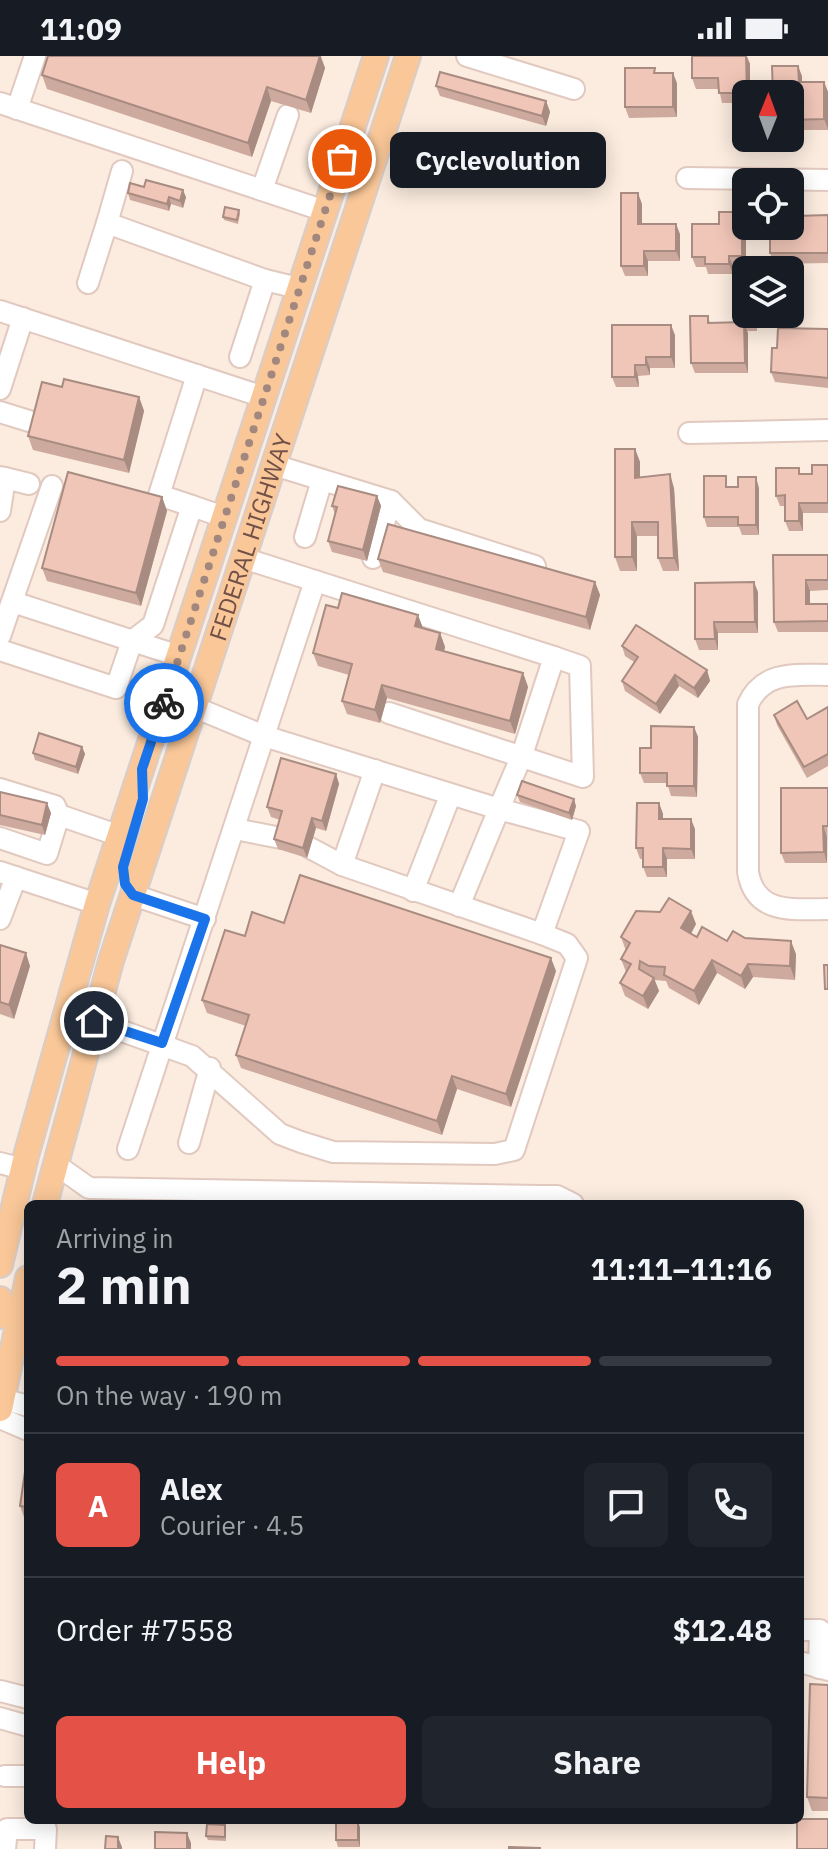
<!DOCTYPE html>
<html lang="en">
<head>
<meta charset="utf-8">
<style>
	:root { --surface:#171b24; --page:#20242c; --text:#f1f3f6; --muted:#9ea1a6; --line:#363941; --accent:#e45146 }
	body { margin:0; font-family:"IBM Plex Sans",sans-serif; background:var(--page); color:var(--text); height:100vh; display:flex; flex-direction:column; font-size:30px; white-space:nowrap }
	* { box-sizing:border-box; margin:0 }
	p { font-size:26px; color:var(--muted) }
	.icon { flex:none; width:44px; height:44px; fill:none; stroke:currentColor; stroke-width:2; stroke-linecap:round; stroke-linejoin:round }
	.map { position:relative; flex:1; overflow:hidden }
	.drawer { position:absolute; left:24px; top:1144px; width:780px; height:624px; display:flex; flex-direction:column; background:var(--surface); border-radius:12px; box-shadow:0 4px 20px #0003 }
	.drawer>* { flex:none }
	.needle { width:52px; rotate:1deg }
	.buttons { position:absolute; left:732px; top:24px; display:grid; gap:16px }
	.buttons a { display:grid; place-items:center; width:72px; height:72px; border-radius:12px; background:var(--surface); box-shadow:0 4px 20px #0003; font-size:40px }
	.pin { position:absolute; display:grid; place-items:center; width:68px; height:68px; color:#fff; margin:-34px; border:4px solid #fff; border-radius:50%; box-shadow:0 2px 8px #0007 }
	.courier { position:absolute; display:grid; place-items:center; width:80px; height:80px; margin:-40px; border:6px solid #1a73e8; border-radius:50%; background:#fff; color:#222; box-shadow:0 2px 10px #0007 }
	.bubble { position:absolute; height:56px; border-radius:12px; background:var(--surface); box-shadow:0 4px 20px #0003; font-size:26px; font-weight:800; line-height:56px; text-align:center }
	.summary em { font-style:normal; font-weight:800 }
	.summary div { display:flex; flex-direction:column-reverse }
	.summary { display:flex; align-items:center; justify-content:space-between; height:136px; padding:0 32px }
	h1 { font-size:52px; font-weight:800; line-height:60px }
	.bar { display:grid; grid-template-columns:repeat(4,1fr); gap:12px 8px; align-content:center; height:96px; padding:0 32px }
	.bar i { height:10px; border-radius:6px; background:var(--line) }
	.bar .on { background:var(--accent) }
	.bar p { grid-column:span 4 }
	.line { display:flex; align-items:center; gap:20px; padding:0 32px; border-top:2px solid var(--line) }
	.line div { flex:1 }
	.round { display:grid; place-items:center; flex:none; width:84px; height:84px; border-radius:12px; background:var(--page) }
	.primary-button { display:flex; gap:16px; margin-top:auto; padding:16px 32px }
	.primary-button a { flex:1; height:92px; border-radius:12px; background:var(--accent); color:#fff; font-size:32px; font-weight:800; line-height:92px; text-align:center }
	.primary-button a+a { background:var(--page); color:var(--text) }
	.status { display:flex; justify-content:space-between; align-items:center; height:56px; padding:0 40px; background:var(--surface); direction:ltr }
	.status svg { height:22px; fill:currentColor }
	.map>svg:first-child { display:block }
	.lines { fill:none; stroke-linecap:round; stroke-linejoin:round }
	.minor-casing { stroke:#e1c9bf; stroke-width:24 }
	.major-casing { stroke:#d7cecc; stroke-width:28 }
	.minor { stroke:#fff; stroke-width:20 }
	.major { stroke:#f9c798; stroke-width:24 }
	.wall { fill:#ceaa9e }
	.shaded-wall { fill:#a88b81 }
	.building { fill:#f0c6b8; stroke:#a88b81; stroke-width:2 }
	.done { stroke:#a1877d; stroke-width:8; stroke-dasharray:0 14.4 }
	.route { stroke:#1a73e8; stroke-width:10 }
	.labels { text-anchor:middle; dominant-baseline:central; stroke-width:7; stroke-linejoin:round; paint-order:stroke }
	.street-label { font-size:24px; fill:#715048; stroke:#fff1e5 }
</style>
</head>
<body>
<div class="status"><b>11:09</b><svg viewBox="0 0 49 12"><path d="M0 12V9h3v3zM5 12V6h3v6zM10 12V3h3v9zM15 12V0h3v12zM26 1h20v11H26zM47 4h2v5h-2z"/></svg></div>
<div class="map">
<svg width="828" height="1793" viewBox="0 0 828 1793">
	<rect width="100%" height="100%" fill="#fbecdf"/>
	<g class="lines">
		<defs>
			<g id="minor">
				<polyline points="467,0 574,33"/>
				<polyline points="0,47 325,155"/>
				<polyline points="17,53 35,0"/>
				<polyline points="122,115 107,167 265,224 298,232"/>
				<polyline points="687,122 828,124"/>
				<polyline points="262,134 288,59"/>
				<polyline points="88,227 107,167"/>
				<polyline points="0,255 264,341"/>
				<polyline points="240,301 265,224"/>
				<polyline points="0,333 23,262"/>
				<polyline points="0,356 29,365"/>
				<polyline points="689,377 828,374"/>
				<polyline points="274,409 391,445 419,473 535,510"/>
				<polyline points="0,421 5,422 0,455"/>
				<polyline points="5,422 29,428"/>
				<polyline points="192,450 159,439 197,319"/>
				<polyline points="305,481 322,424"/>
				<polyline points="243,502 554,601"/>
				<polyline points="373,502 391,445"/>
				<polyline points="13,546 179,600"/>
				<polyline points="0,580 52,430"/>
				<polyline points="0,594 116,632 132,585 153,569 192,450 224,461"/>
				<path d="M828,619C796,619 764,614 748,648V816C755,859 793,853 828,853"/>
				<polyline points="194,651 264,680 499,753 522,699 554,601 580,610 583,721 389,657"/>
				<polyline points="0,733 55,750 59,759 120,780"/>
				<polyline points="235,773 281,782"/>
				<polyline points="0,782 47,798 59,759"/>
				<polyline points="342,809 375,714"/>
				<polyline points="0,816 97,848"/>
				<polyline points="413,835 450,740"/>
				<polyline points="133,839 205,863"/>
				<polyline points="459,850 499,753 579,775 542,878"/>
				<polyline points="0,863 16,821"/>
				<polyline points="94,965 192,1000 280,1078 301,1086 333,1096 495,1098 514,1094 577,902 567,888 542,878 342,809 310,792"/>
				<polyline points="189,1087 210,1012"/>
				<polyline points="128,1093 315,525"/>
				<polyline points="0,1107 23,1113"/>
				<polyline points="55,1108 89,1132 542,1140 557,1140 573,1148"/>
				<polyline points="2,1343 28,1350"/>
				<polyline points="0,1362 28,1374"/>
				<polyline points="800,1574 820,1574 819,1612"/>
				<polyline points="800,1606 828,1614"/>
				<polyline points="0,1635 28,1642"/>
				<polyline points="0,1662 28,1670"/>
				<polyline points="5,1720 28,1720"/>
				<polyline points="5,1793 7,1773 46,1773 45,1793"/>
			</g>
			<g id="major">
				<path id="s1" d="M45,1148L111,905L408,0"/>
				<polyline points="0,1209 26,1100 97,848 376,0"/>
				<polyline points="0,1243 0,1260"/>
				<polyline points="0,1353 28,1222"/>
			</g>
		</defs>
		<use href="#minor" class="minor-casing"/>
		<use href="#major" class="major-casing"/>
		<use href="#minor" class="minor"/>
		<use href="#major" class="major"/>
	</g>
	<g class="wall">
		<polygon points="48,0 321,0 325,12 311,57 271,45 252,101 47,33 42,19"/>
		<polygon points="692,0 747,0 750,8 750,38 746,38 746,47 722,47 719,33 696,33 692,22"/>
		<polygon points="802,20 802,26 824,26 828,36 828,74 790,74 790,38"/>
		<polygon points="677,27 677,61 629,62 625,51"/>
		<polygon points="436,30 546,45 550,56 546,70 440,40"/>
		<polygon points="128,137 186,141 183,152 171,148 169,155 130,144"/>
		<polygon points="642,148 642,168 680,178 680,205 648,205 648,220 625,220 621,210"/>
		<polygon points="796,152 799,160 828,159 828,207 774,208 770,197"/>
		<polygon points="239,154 240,158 238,168 224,164 223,161"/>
		<polygon points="746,166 746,210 733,210 733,218 708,218 706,211 696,211 692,201 719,168"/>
		<polygon points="746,258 757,258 757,275 747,275 748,317 695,317 691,307 708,260 710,267 742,266"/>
		<polygon points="828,273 828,332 775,326 771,316 777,292"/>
		<polygon points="675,279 675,312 650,312 650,319 638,320 639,331 616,331 612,321"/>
		<polygon points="62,331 139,341 144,355 129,417 33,394 28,380"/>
		<polygon points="635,393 640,406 640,422 674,432 679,515 663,515 658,502 658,480 637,480 637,515 620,515 615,501"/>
		<polygon points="828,409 828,457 803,457 803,475 789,475 785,465 785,450 780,450 776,440 801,418 812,418"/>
		<polygon points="759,432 759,479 742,479 739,471 707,471 704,461"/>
		<polygon points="377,440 381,450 367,505 332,496 328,485 335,458 332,450"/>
		<polygon points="162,441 167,455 141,550 47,525 42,512"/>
		<polygon points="773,499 828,499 828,534 810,535 810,548 828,548 828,576 778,576 774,566"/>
		<polygon points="378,503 595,526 600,539 590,574 383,516"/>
		<polygon points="695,527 758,536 758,577 718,577 718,594 699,594 695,583"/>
		<polygon points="423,572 440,577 445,591 444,595 523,617 528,631 515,678 387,642 380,667 347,658 342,645 349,619 318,610 313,597"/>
		<polygon points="622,590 707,614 710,625 698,642 679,630 660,658 625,635 622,625 634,606 625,600"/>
		<polygon points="828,651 828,710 807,722 777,669 774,659 807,663"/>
		<polygon points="694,671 698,681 697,741 671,740 667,727 644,727 640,717 651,692"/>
		<polygon points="82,691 85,698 78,718 35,704 33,697"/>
		<polygon points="336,718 339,728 326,775 316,772 307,802 278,793 274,783 280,764 271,761 267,751"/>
		<polygon points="828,732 827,807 785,807 781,797"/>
		<polygon points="0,736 51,757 45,779 0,769"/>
		<polygon points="517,739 576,750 572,764 520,746"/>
		<polygon points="659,747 663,758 663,763 695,773 695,803 667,803 667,821 647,821 643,811 643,803 640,803 636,792"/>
		<polygon points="284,867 556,915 511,1051 457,1033 442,1079 241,1012 236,999 246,970 207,957 202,944 245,880"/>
		<polygon points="696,868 691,878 697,881 727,885 745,882 796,898 795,924 753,921 745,933 717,917 699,949 669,932 666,925 654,924 659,935 648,953 625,940 620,927 626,916 621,903 626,895 621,881"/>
		<polygon points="0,889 30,910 14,963 0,958"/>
		<polygon points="28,1395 28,1464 25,1464 20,1450"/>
		<polygon points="828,1629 828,1755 812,1755 807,1741"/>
		<polygon points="358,1765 360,1772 360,1791 338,1791 336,1784"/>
		<polygon points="225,1769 226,1772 226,1785 208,1784 206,1780"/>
	</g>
	<g class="shaded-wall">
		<polygon points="320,0 325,12 311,57 306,44"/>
		<polygon points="746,0 750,8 750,38 747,38 747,37"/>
		<polygon points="798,10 802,20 802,36 799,26"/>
		<polygon points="673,17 677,27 677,61 673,51"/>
		<polygon points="824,26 828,36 828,73 824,63"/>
		<polygon points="267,31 271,45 252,101 248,87"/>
		<polygon points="546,45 550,56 546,70 542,60"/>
		<polygon points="183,134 186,141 183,152 180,145"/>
		<polygon points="638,137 642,148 642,178 638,168"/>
		<polygon points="169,141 171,148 169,155 167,148"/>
		<polygon points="742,156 746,166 746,210 742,200"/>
		<polygon points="676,168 680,178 680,205 676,195"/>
		<polygon points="644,195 648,205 648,220 644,210"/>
		<polygon points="729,200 733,210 733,218 729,208"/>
		<polygon points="744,266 748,277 748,317 745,307"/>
		<polygon points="671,269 675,279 675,312 671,301"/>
		<polygon points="646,301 650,312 650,319 646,309"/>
		<polygon points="635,309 638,320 639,331 635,321"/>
		<polygon points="139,341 144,355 129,417 124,404"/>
		<polygon points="635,393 640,406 640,436 635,422"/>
		<polygon points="670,418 674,432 679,515 674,502"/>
		<polygon points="756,421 759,432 759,479 756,469"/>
		<polygon points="377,440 381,450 367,505 363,494"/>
		<polygon points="162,441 167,455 141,550 136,537"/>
		<polygon points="799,447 803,457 803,475 799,465"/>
		<polygon points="632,466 637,480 637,515 632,501"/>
		<polygon points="806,524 810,535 810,559 806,548"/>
		<polygon points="595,526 600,539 590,574 586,561"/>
		<polygon points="754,526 758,536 758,577 755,566"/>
		<polygon points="418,559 423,572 415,570"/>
		<polygon points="714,566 718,577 718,594 715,583"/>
		<polygon points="440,577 445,591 441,607 436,593"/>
		<polygon points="707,614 710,625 698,642 694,632"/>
		<polygon points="523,617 528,631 515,678 510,665"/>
		<polygon points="675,619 679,630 660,658 656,648"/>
		<polygon points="382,629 387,642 380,667 375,654"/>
		<polygon points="694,671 698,681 697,741 694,730"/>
		<polygon points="82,691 85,698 78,718 76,711"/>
		<polygon points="336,718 339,728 326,775 322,765"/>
		<polygon points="574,743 576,750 572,764 569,757"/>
		<polygon points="47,747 51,757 45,779 42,769"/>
		<polygon points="659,747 663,758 663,773 659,763"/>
		<polygon points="312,762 316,772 307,802 303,792"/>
		<polygon points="691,763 695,773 695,803 691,793"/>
		<polygon points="823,770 827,781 827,807 824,796"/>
		<polygon points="663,792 667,803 667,821 663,811"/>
		<polygon points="691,855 696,868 686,886 681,872"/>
		<polygon points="791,885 796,898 795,924 790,910"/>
		<polygon points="26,897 30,910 14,963 9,949"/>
		<polygon points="551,902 556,915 511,1051 506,1038"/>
		<polygon points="712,904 717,917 699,949 694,935"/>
		<polygon points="748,908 753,921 745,933 741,920"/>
		<polygon points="654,922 659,935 648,953 643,940"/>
		<polygon points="452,1020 457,1033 442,1079 437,1065"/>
		<polygon points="358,1765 360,1772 360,1791 358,1784"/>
		<polygon points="187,1777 191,1787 191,1793 187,1793"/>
		<polygon points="118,1781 122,1791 122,1793 118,1793"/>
	</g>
	<g class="building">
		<polygon points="48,0 320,0 306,44 267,31 248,87 42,19"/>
		<polygon points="692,0 746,0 747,37 719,37 718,22 692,22"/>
		<polygon points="772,10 798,10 799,26 824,26 824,63 790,64 790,38 773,38"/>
		<polygon points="625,12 655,12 654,17 673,17 673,51 625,51"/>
		<polygon points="440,16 546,45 542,60 436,30"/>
		<polygon points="146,124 183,134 180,145 169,141 167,148 128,137 130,127 144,131"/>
		<polygon points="621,137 638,137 638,168 676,168 676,195 644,195 644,210 621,210"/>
		<polygon points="225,151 239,154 237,164 223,161"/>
		<polygon points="790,152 796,152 796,160 828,159 828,197 770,197 770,170 790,170"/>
		<polygon points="719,156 742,156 742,200 729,200 729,208 705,208 705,201 692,201 692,168 719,168"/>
		<polygon points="742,254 746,254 746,258 756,258 756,271 746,271 744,266 742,266"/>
		<polygon points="690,260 708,260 708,267 744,266 745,307 691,307"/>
		<polygon points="612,269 671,269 671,301 646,301 646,309 635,309 635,321 612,321"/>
		<polygon points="778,272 828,273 828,322 771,316 772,292 777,292"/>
		<polygon points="64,323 139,341 124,404 28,380 42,326 62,331"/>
		<polygon points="615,393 635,393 635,422 670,418 674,502 658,502 658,466 632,466 632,501 615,501"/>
		<polygon points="812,409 828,409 828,447 799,447 799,465 785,465 785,439 776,440 776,412 799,412 799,418 812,418"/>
		<polygon points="68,416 162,441 136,537 42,512"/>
		<polygon points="704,420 726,420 726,431 738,431 738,421 756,421 756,469 738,469 738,461 704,461"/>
		<polygon points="338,430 377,440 363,494 328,485 337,451 332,450"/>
		<polygon points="388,468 595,526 586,561 378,503"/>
		<polygon points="773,499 828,499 828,524 806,524 806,548 828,548 828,565 774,566"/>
		<polygon points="754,526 755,566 714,566 715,583 695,583 695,527"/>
		<polygon points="342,537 418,559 415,570 440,577 436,593 523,617 510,665 382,629 375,654 342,645 352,608 313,597 326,549 338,552"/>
		<polygon points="636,569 707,614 694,632 675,619 656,648 622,625 638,601 622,590"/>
		<polygon points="797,645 807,663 828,651 828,698 804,711 774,659"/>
		<polygon points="651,670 694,671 694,730 667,730 667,717 640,717 640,692 651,692"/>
		<polygon points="39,677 82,691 76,711 33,697"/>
		<polygon points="281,702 336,718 322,765 312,762 303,792 274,783 282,755 267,751"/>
		<polygon points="522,725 574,743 569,757 517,739"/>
		<polygon points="781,732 828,732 828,770 823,770 824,796 781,797"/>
		<polygon points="0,736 47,747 42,769 0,759"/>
		<polygon points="637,747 659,747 659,763 691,763 691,793 663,792 663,811 643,811 643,792 636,792"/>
		<polygon points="300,819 551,902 506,1038 452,1020 437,1065 236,999 249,959 202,944 225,874 245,880 252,856 284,867"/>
		<polygon points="669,842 691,855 681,872 697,881 702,871 727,885 733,875 745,882 791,885 790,910 748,908 741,920 712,904 694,935 664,919 665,911 649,910 640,905 639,913 654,922 643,940 620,927 631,908 621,903 630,887 621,881 636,855 660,856"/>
		<polygon points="0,889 26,897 9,949 0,946"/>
		<polygon points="824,909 828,909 828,933 825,933"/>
		<polygon points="185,1145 293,1147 293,1148 185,1148"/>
		<polygon points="28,1395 28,1451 20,1450"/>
		<polygon points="810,1628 828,1629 828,1742 807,1741"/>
		<polygon points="800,1763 828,1763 828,1793 797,1793 797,1764 800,1764"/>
		<rect x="336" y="1765" width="22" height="19"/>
		<polygon points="207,1768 225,1769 225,1781 206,1780"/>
		<polygon points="155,1776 187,1777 187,1793 155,1793"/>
		<polygon points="106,1780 118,1781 118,1793 105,1793"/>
		<polygon points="509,1791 540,1792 540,1793 509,1793"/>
	</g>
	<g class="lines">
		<polyline class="done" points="164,647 342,103"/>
		<polyline class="route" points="94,965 162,987 205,863 133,839 125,828 123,811 143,743 142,713 164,647"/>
	</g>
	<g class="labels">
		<g class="street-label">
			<text stroke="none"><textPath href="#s1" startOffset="698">FEDERAL HIGHWAY</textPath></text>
		</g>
	</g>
</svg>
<div class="buttons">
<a><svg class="needle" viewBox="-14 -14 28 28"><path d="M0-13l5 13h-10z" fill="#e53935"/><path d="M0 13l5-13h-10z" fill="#9ea1a6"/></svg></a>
<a><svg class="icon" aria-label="locate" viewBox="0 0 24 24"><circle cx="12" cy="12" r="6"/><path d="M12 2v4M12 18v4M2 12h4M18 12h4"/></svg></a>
<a><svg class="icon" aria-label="layers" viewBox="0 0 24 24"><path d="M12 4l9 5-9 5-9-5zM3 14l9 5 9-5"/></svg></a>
</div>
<div class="pin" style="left:342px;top:103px;background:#ea580c"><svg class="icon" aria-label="bag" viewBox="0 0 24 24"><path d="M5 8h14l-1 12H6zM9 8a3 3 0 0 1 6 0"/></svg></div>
<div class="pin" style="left:94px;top:965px;background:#1f2937"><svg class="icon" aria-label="home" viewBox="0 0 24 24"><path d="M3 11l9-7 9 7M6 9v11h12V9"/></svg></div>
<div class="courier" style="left:164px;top:647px"><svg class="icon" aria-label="bike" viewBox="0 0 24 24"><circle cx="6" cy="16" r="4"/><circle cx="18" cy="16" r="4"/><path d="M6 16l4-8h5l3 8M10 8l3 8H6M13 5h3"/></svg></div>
<div class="bubble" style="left:390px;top:76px;width:216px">Cyclevolution</div>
<section class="drawer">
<div class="summary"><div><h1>2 min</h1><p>Arriving in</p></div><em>11:11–11:16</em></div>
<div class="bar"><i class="on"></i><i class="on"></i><i class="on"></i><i></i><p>On the way · 190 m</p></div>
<div class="line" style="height:144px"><b class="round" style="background:var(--accent);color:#fff">A</b><div><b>Alex</b><p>Courier · 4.5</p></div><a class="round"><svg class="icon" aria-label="chat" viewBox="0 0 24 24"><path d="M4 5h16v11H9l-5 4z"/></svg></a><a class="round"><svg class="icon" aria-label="phone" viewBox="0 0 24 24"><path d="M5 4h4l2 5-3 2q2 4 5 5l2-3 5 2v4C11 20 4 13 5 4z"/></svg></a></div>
<div class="line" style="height:104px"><div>Order #7558</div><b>$12.48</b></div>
<div class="primary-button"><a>Help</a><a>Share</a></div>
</section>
</div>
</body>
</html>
